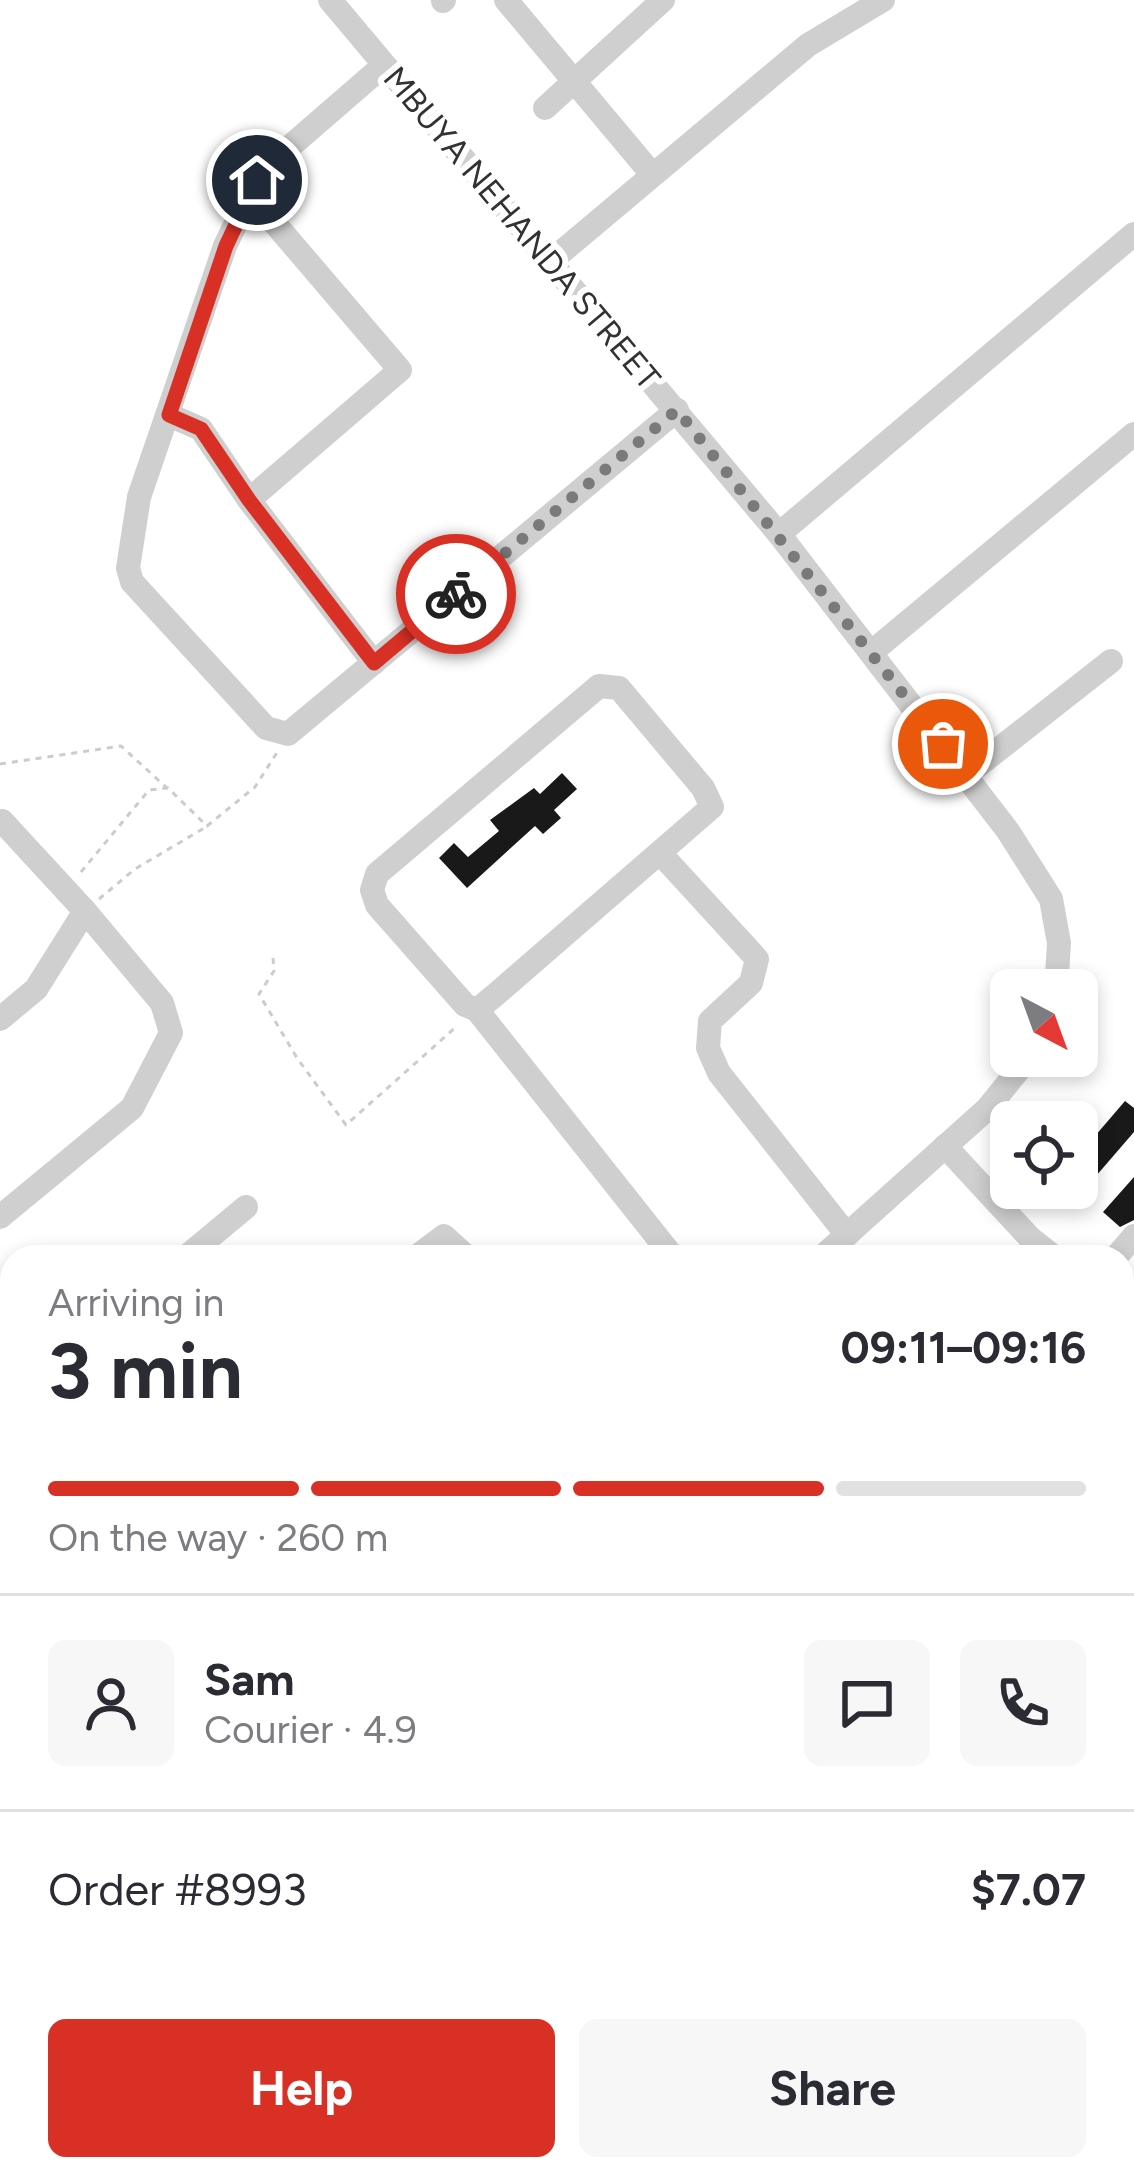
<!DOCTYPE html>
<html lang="en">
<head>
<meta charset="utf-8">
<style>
	:root { --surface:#fff; --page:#f7f7f7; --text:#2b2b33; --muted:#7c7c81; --line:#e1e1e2; --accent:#d93025 }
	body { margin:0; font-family:Figtree,sans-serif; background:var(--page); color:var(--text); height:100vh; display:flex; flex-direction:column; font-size:45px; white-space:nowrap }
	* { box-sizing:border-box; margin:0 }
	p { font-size:39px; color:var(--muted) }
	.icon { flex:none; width:66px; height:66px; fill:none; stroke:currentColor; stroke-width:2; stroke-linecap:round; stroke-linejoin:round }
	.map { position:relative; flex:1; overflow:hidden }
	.side { position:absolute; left:0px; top:1245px; width:1134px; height:936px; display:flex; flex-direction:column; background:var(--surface); border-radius:36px 36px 0 0; box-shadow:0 6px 18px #0003 }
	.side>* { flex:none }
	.needle { width:78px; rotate:139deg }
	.buttons { position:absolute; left:990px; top:969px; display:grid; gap:24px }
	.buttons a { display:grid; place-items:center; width:108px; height:108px; border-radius:18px; background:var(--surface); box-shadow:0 6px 18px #0003; font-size:60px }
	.pin { position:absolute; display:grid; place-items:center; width:102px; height:102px; color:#fff; margin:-51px; border:6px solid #fff; border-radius:50%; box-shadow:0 3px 12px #0007 }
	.courier { position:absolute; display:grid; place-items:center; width:120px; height:120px; margin:-60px; border:9px solid #d93025; border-radius:50%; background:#fff; color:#222; box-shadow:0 3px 15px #0007 }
	.overview em { font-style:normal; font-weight:700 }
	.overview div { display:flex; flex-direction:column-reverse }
	.overview { display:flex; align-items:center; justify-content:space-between; height:204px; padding:0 48px }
	h1 { font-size:78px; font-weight:700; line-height:90px }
	.bar { display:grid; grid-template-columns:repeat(4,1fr); gap:18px 12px; align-content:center; height:144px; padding:0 48px }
	.bar i { height:15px; border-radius:9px; background:var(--line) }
	.bar .current { background:var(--accent) }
	.bar p { grid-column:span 4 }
	.line { display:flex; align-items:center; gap:30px; padding:0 48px; border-top:3px solid var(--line) }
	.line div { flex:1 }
	.round { display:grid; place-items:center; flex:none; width:126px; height:126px; border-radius:18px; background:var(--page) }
	.action { display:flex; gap:24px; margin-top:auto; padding:24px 48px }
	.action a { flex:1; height:138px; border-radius:18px; background:var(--accent); color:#fff; font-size:48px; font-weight:700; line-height:138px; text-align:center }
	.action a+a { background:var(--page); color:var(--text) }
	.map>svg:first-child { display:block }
	.building { fill:#191919 }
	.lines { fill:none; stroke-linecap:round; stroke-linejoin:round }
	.path { stroke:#ccc; stroke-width:3; stroke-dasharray:6 6; stroke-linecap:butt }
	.minor { stroke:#cfcfcf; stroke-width:24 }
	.major { stroke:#aaa; stroke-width:30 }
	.done { stroke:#7a7a7a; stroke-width:12; stroke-dasharray:0 21.6 }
	.route { stroke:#d93025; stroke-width:15 }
	.labels { text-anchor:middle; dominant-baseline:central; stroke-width:12; stroke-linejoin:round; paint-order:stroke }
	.street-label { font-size:33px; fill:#323232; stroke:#fff }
</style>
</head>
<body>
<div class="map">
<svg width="1134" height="2181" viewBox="0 0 1134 2181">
	<rect width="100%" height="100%" fill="#fff"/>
	<g class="building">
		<polygon points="562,773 577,789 554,810 561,818 543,834 535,826 467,888 439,858 454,843 468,857 499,831 490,820 534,788 540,794"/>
		<polygon points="1125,1101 1134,1108 1134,1132 1077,1198 1077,1157"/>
		<polygon points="1134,1177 1134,1220 1120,1227 1103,1212"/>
	</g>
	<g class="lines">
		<g class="path">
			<polyline points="0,764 121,746 167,788"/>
			<polyline points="81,872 149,790 168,788 207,826 255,787 278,751"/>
			<polyline points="99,899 135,869 206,827"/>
			<polyline points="273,958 274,971 259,994 297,1058 346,1125 457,1026"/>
		</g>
		<g class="minor">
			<polyline points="330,0 779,534 1008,831 1051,899 1059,943 1056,990"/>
			<polyline points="506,0 651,173"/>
			<polyline points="443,1 444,0"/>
			<polyline points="383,66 271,163 248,198 225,246 139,497 128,568 132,582 266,728 288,734 677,410"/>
			<polyline points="545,108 663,0"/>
			<polyline points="248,198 265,212 400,370 249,500"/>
			<polyline points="552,260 808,45 883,0"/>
			<polyline points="169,415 201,429 249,500 374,663"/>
			<polyline points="779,534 1134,234"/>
			<polyline points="873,651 1134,434"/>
			<polygon points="599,686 619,688 703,788 712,807 494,996 477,1010 465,1005 377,905 372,890 377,874"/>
			<polyline points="966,775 1111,661"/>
			<polyline points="660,853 757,959 751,983 710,1021 708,1048 719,1073 847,1235"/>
			<polyline points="477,1010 673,1257"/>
			<polyline points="0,1019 36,989 85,911 2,821"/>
			<polyline points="945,1146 1030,1238 1054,1257"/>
			<polyline points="0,1217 132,1108 171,1033 162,1003 85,911"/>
			<polyline points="186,1257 246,1207"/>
			<polyline points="416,1257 444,1236 467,1257"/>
			<polyline points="822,1257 987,1109 1030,1056"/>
			<polyline points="1116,1257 1134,1236"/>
			<polyline points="0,1357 12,1364"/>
			<polyline points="0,1403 12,1388"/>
			<polyline points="0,1608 12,1598"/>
			<polyline points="1122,1728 1134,1737"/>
			<polyline points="0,1869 12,1861"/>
			<polyline points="281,2169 289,2181"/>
			<polyline points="971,2169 981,2181"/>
			<polyline points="142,2181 186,2169"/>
			<polyline points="810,2181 830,2169"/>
		</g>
		<g class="major">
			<polyline points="0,1821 12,1839"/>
			<polyline points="253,2169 260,2181"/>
		</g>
	</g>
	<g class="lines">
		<polyline class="done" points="456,594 677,410 943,744"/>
		<polyline class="route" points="257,180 226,246 169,415 201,429 249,500 374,663 456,594"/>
	</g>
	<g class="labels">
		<g class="street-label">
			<text transform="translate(522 228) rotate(50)">MBUYA NEHANDA STREET</text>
		</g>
	</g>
</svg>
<div class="buttons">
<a><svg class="needle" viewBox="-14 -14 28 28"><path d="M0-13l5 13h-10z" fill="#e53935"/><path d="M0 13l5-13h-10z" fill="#7c7c81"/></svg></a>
<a><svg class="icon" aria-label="locate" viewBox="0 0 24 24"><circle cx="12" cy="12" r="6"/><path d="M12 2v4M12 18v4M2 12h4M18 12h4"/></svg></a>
</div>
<div class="pin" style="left:943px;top:744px;background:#ea580c"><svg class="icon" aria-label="bag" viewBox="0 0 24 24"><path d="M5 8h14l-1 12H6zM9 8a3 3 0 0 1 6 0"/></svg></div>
<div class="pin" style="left:257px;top:180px;background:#1f2937"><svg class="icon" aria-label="home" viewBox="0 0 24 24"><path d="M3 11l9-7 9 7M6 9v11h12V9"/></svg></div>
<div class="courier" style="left:456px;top:594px"><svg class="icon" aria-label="bike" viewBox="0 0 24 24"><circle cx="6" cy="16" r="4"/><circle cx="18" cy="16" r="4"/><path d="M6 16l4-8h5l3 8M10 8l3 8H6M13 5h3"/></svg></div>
<section class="side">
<div class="overview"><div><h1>3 min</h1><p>Arriving in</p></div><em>09:11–09:16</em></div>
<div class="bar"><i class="current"></i><i class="current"></i><i class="current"></i><i></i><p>On the way · 260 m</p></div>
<div class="line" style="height:216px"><a class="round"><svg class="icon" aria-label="person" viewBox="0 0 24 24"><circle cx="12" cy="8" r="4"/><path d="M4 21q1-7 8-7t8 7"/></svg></a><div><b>Sam</b><p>Courier · 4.9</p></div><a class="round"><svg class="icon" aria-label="chat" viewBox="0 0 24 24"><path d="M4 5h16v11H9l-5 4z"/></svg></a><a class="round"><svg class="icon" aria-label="phone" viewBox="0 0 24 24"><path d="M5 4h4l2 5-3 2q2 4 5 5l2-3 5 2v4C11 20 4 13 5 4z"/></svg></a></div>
<div class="line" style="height:156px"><div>Order #8993</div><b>$7.07</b></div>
<div class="action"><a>Help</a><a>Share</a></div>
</section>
</div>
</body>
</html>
